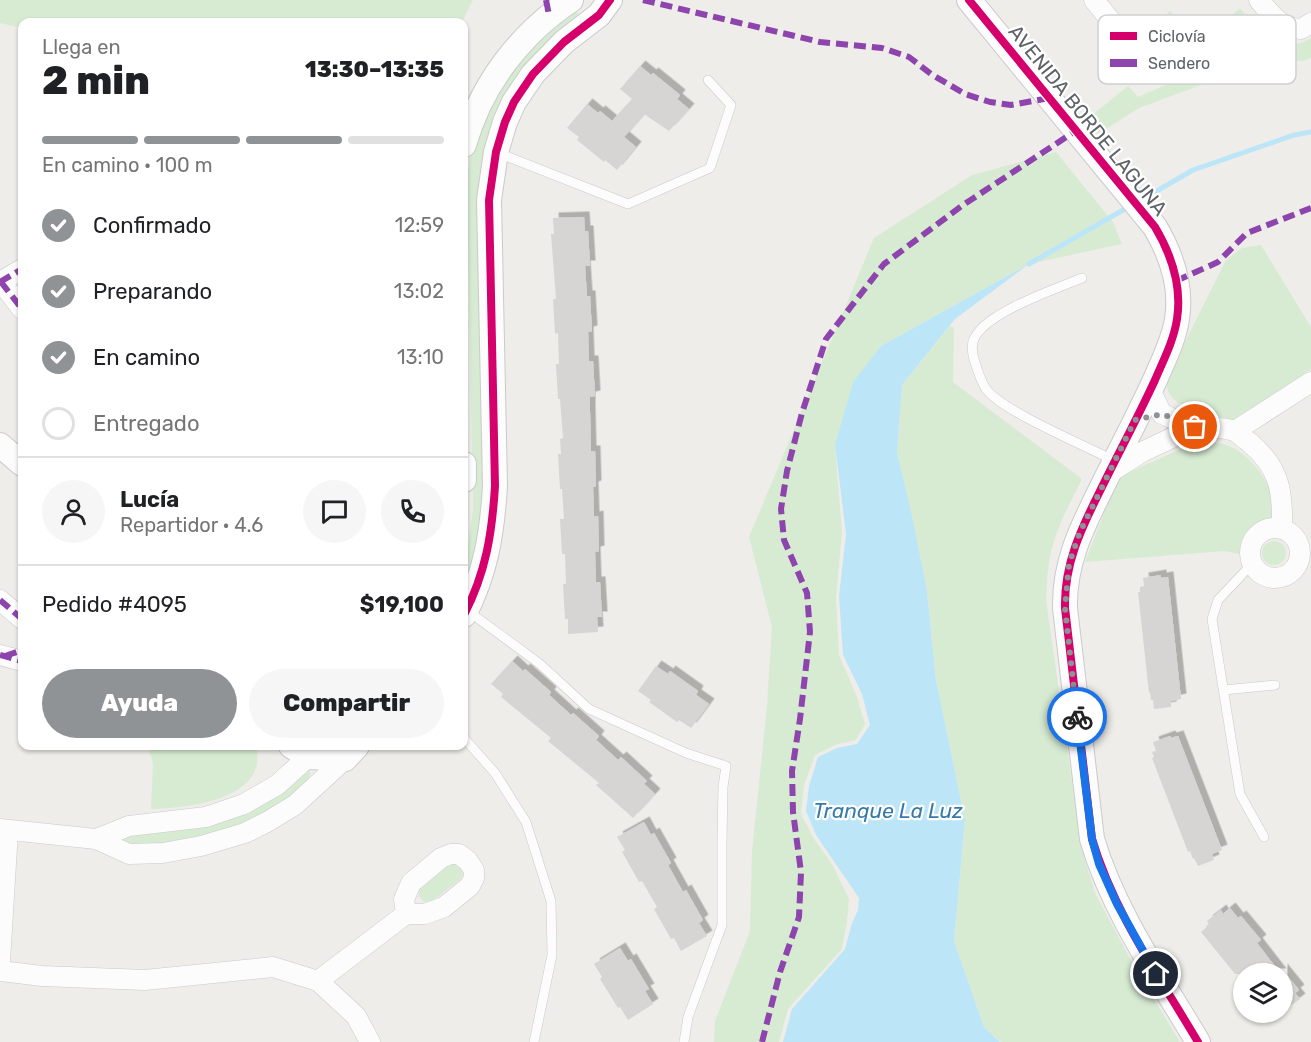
<!DOCTYPE html>
<html lang="es">
<head>
<meta charset="utf-8">
<style>
	:root { --surface:#fff; --page:#f6f6f6; --text:#202124; --muted:#757577; --line:#e0e0e0; --accent:#909395 }
	body { margin:0; font-family:Rubik,sans-serif; background:var(--page); color:var(--text); height:100vh; display:flex; flex-direction:column; font-size:22px; white-space:nowrap }
	* { box-sizing:border-box; margin:0 }
	p { font-size:20px; color:var(--muted) }
	.icon { flex:none; width:33px; height:33px; fill:none; stroke:currentColor; stroke-width:2; stroke-linecap:round; stroke-linejoin:round }
	.map { position:relative; flex:1; overflow:hidden }
	.side { position:absolute; left:18px; top:18px; width:450px; height:732px; display:flex; flex-direction:column; background:var(--surface); border-radius:12px; box-shadow:0 2px 4px #0004 }
	.side>* { flex:none }
	.buttons { position:absolute; left:1233px; top:963px; display:grid; gap:12px }
	.buttons a { display:grid; place-items:center; width:60px; height:60px; border-radius:50%; background:var(--surface); box-shadow:0 2px 4px #0004; font-size:30px }
	.pin { position:absolute; display:grid; place-items:center; width:51px; height:51px; color:#fff; margin:-26px; border:3px solid #fff; border-radius:50%; box-shadow:0 2px 6px #0007 }
	.courier { position:absolute; display:grid; place-items:center; width:60px; height:60px; margin:-30px; border:4px solid #1a73e8; border-radius:50%; background:#fff; color:#222; box-shadow:0 2px 8px #0007 }
	.overview em { font-style:normal; font-weight:800 }
	.overview div { display:flex; flex-direction:column-reverse }
	.overview { display:flex; align-items:center; justify-content:space-between; height:102px; padding:0 24px }
	h1 { font-size:39px; font-weight:800; line-height:45px }
	.bar { display:grid; grid-template-columns:repeat(4,1fr); gap:9px 6px; align-content:center; height:72px; padding:0 24px }
	.bar i { height:8px; border-radius:4px; background:var(--line) }
	.bar .active { background:var(--accent) }
	.bar p { grid-column:span 4 }
	.line { display:flex; align-items:center; gap:15px; padding:0 24px; border-top:2px solid var(--line) }
	.line div { flex:1 }
	.round { display:grid; place-items:center; flex:none; width:63px; height:63px; border-radius:32px; background:var(--page) }
	ol { padding:0 24px; list-style:none }
	li { display:flex; align-items:center; gap:18px; height:66px }
	li p { margin-inline-start:auto }
	li .icon { padding:6px; border-radius:50%; background:var(--accent); color:#fff; stroke-width:4 }
	li:last-child { color:var(--muted) }
	li i { width:33px; height:33px; border:3px solid var(--line); border-radius:50% }
	.action { display:flex; gap:12px; margin-top:auto; padding:12px 24px }
	.action a { flex:1; height:69px; border-radius:36px; background:var(--accent); color:#fff; font-size:24px; font-weight:800; line-height:69px; text-align:center }
	.action a+a { background:var(--page); color:var(--text) }
	.map>svg:first-child { display:block }
	.green { fill:#d7ebd3 }
	.water { fill:#bde5f8 }
	.lines { fill:none; stroke-linecap:round; stroke-linejoin:round }
	.stream { stroke:#bde5f8; stroke-width:5 }
	.building { fill:#d6d5d3; filter:url(#shadow) }
	.service-casing { stroke:#cacaca; stroke-width:10 }
	.minor-casing { stroke:#cacaca; stroke-width:21 }
	.tertiary-casing { stroke:#cacaca; stroke-width:26 }
	.service { stroke:#fcfcfc; stroke-width:9 }
	.minor { stroke:#fcfcfc; stroke-width:20 }
	.tertiary { stroke:#fcfcfc; stroke-width:24 }
	.quiet { stroke:#8e44ad; stroke-width:6; stroke-dasharray:12 6; stroke-linecap:butt }
	.cycleway-casing { stroke:#fff; stroke-width:11 }
	.cycleway { stroke:#d6006c; stroke-width:8 }
	.done { stroke:#909395; stroke-width:6; stroke-dasharray:0 10.8 }
	.route { stroke:#1a73e8; stroke-width:8 }
	.labels { text-anchor:middle; dominant-baseline:central; stroke-width:4.5; stroke-linejoin:round; paint-order:stroke }
	.street-label { font-size:20px; fill:#5e6368; stroke:#fff }
	.water-label { font-size:21px; font-style:italic; fill:#3779a8; stroke:#fff }
	.key { fill:#fff; stroke:#cfd0d2; stroke-width:1.5 }
	.key-label { font-size:16px; fill:#5e6368 }
</style>
</head>
<body>
<div class="map">
<svg width="1311" height="1042" viewBox="0 0 1311 1042">
	<defs>
		<filter id="shadow"><feDropShadow dx="5.5" dy="-5.5" stdDeviation="0" flood-color="#0004"/></filter>
	</defs>
	<rect width="100%" height="100%" fill="#eeede9"/>
	<g class="green">
		<polygon points="0,0 473,0 462,22 22,22 22,28 0,23"/>
		<path d="M1240,8C1260,32 1277,58 1311,38V58L1303,61L1268,60L1139,108L1098,134L1086,120L1128,86L1138,97L1184,77L1146,33L1170,11L1198,43Z"/>
		<polygon points="574,11 578,13 580,17 501,104 488,509 464,598 464,557 468,545 473,510 467,181 470,154 490,99 541,36"/>
		<polygon points="1056,152 1113,222 1122,244 1029,264 881,346 835,445 842,532 836,598 839,655 857,697 865,724 856,740 835,745 815,755 804,785 801,814 814,839 832,864 849,899 847,921 842,949 788,1009 779,1042 714,1042 715,1021 750,931 752,851 767,706 772,627 749,537 874,238 972,175"/>
		<path d="M1261,245L1311,327V369L1281,391L1234,421C1212,411 1162,412 1167,378L1226,260L1242,248Z"/>
		<path d="M950,326L954,328L953,382L1082,479C1069,505 1054,532 1049,562C1047,574 1047,587 1046,600L1079,832L1085,861L1096,895L1134,966L1180,1042H1001L984,1027L954,941L965,820L936,680L927,591L897,452L902,385Z"/>
		<path d="M1197,442C1207,443 1220,442 1229,446C1251,454 1286,497 1269,521C1266,524 1261,526 1257,529C1247,536 1242,542 1239,554L1224,551L1085,562L1118,477Z"/>
		<circle cx="1274" cy="553" r="12"/>
		<path d="M148,746H256C270,800 186,808 151,809L153,764Z"/>
		<polygon points="310,765 310,775 307,784 265,815 219,833 172,843 130,845 121,838 131,834 169,831"/>
		<polygon points="449,864 457,864 463,870 462,878 432,901 424,902 419,896 419,886"/>
	</g>
	<polygon class="water" points="1029,264 955,319 902,385 897,452 912,516 927,591 936,680 965,820 954,941 984,1027 1000,1042 783,1042 792,1009 845,949 852,923 858,910 859,898 816,835 806,811 809,786 818,757 837,748 857,744 870,725 862,694 843,655 839,596 846,534 835,445 853,382 881,346"/>
	<g class="lines">
		<g class="stream">
			<polyline points="1141,200 1193,170 1294,135 1311,132"/>
			<polyline points="1029,264 1130,206"/>
		</g>
	</g>
	<g class="building">
		<polygon points="640,66 651,75 653,73 680,95 677,99 689,109 669,131 644,114 624,137 636,147 617,170 605,160 604,162 577,140 579,137 567,128 587,104 598,113 600,111 612,121 632,99 620,89"/>
		<polygon points="584,217 585,231 588,231 590,266 585,266 587,296 590,296 592,331 588,332 589,361 593,361 595,396 590,397 590,412 591,451 595,451 596,486 593,487 594,517 598,516 599,551 595,552 596,582 600,582 602,617 597,617 598,632 568,634 568,619 565,619 563,584 566,584 565,554 562,554 560,519 564,519 562,489 560,489 558,454 561,454 560,439 563,438 560,399 558,399 556,364 559,364 558,333 555,334 553,299 556,299 551,234 554,234 553,218"/>
		<polygon points="1161,575 1161,578 1168,577 1181,699 1171,701 1171,707 1154,709 1153,700 1151,700 1150,692 1149,693 1138,592 1140,592 1140,587 1144,586 1143,578"/>
		<polygon points="512,661 523,671 525,669 551,692 549,695 571,715 573,713 599,736 596,740 618,760 621,757 647,781 644,784 655,794 633,818 596,785 599,783 548,741 551,738 501,697 503,694 491,684"/>
		<polygon points="656,666 668,674 670,671 698,691 696,695 709,704 691,728 679,720 677,722 649,702 651,700 638,691"/>
		<polygon points="1170,736 1171,738 1178,736 1222,850 1212,854 1214,860 1198,866 1194,858 1193,859 1190,851 1188,852 1152,758 1154,757 1152,752 1156,751 1153,742"/>
		<polygon points="644,822 651,835 654,833 671,863 668,865 683,892 686,890 703,920 699,923 707,936 681,951 674,938 671,939 654,909 657,907 642,881 639,882 622,852 625,850 617,837"/>
		<polygon points="1230,908 1238,918 1241,916 1261,940 1257,943 1281,974 1235,974 1201,932 1209,925 1207,921 1221,910 1223,914"/>
		<polygon points="620,948 628,961 631,959 649,989 645,991 653,1004 628,1020 620,1007 618,1008 600,979 602,977 594,964"/>
		<polygon points="1282,969 1299,990 1295,993 1300,999 1282,1012"/>
	</g>
	<g class="lines">
		<defs>
			<g id="service">
				<polyline points="498,153 628,204 710,168 731,105 708,80"/>
				<path d="M1082,278C1055,289 988,312 975,337C971,343 972,353 974,359C977,369 980,380 986,389C1002,411 1086,446 1113,460"/>
				<polyline points="1252,564 1218,600 1212,619 1240,794 1264,837"/>
				<polyline points="468,611 540,664 589,709 686,753 726,766 723,787 722,842 722,925 688,1017 684,1042"/>
				<polyline points="1224,690 1275,685"/>
				<polyline points="464,738 495,773 526,822 551,901 552,955 534,1042"/>
			</g>
			<g id="minor">
				<polyline points="1094,0 1153,73"/>
				<path d="M1259,0C1272,15 1280,28 1301,29L1311,23"/>
				<polyline points="0,282 22,269"/>
				<polyline points="1,282 22,309"/>
				<path d="M1150,390L1162,414C1173,418 1185,426 1197,427C1209,429 1222,426 1234,431C1239,433 1244,439 1249,442C1280,468 1283,491 1282,529"/>
				<polyline points="1235,431 1311,382"/>
				<polyline points="1109,473 1142,452 1195,427"/>
				<circle cx="1275" cy="553" r="25"/>
				<polyline points="0,600 22,619"/>
				<polyline points="0,655 22,661"/>
				<polyline points="0,829 96,839 129,854 163,853 201,846 245,833 267,822 295,805 345,759"/>
				<polyline points="96,839 129,826 206,817 244,804 277,785 308,757"/>
				<polyline points="0,961 8,831"/>
				<polyline points="0,971 42,976 145,980 273,967 318,981 356,1016 370,1042"/>
				<polyline points="318,981 406,914 425,914 444,907 470,886 474,878 474,870 468,861 459,854 451,854 441,858 411,883 404,899 406,914"/>
			</g>
			<g id="tertiary">
				<path d="M969,0L1155,227C1171,254 1182,287 1177,319C1174,340 1163,361 1155,380C1138,417 1118,454 1100,491C1081,529 1064,564 1065,608L1092,839C1114,913 1159,976 1198,1042"/>
				<path d="M464,145C481,85 519,35 571,0"/>
				<polyline points="0,445 22,464"/>
				<polyline points="464,464 464,480"/>
				<path d="M464,615C486,572 492,534 495,486L489,200L496,152L505,122L514,102L533,74L564,42L599,15L610,0"/>
				<polyline points="291,746 308,757 345,759 357,746"/>
			</g>
		</defs>
		<use href="#service" class="service-casing"/>
		<use href="#minor" class="minor-casing"/>
		<use href="#tertiary" class="tertiary-casing"/>
		<use href="#service" class="service"/>
		<use href="#minor" class="minor"/>
		<use href="#tertiary" class="tertiary"/>
		<g class="quiet">
			<polyline points="546,0 549,15"/>
			<polyline points="643,0 820,42 882,48 909,57 931,74 965,94 990,102 1011,105 1049,98"/>
			<polyline points="1176,281 1218,262 1247,233 1311,208"/>
			<polyline points="0,282 22,269"/>
			<polyline points="1,282 22,309"/>
			<polyline points="0,600 22,619"/>
			<polyline points="0,655 22,661"/>
			<polyline points="5,656 20,651 22,646"/>
			<polyline points="762,1042 780,972 799,917 801,872 793,812 792,771 800,719 810,632 807,593 784,540 781,509 787,471 802,413 826,339 884,264 963,205 1077,130"/>
		</g>
		<defs>
			<g id="cycleway">
				<path d="M969,0L1155,227C1171,254 1182,287 1177,319C1174,340 1163,361 1155,380C1138,417 1118,454 1100,491C1081,529 1064,564 1065,608L1092,839C1114,913 1159,976 1198,1042"/>
				<path d="M464,615C486,572 492,534 495,486L489,200L496,152L505,122L514,102L533,74L564,42L599,15L610,0"/>
			</g>
		</defs>
		<use href="#cycleway" class="cycleway-casing"/>
		<use href="#cycleway" class="cycleway"/>
	</g>
	<g class="lines">
		<polyline class="done" points="1077,717 1065,608 1069,564 1080,532 1135,420 1162,414 1195,427"/>
		<polyline class="route" points="1077,717 1092,839 1099,864 1117,904 1156,974"/>
	</g>
	<g class="labels">
		<g class="street-label">
			<text transform="translate(1088 120) rotate(51)">AVENIDA BORDE LAGUNA</text>
		</g>
		<g class="water-label">
			<text x="888" y="810">Tranque La Luz</text>
		</g>
	</g>
	<rect x="1098" y="15" width="198" height="69" rx="9" class="key"/>
	<rect x="1110" y="32" width="27" height="8" fill="#d6006c"/>
	<rect x="1110" y="59" width="27" height="8" fill="#8e44ad"/>
	<g class="key-label">
		<text x="1148" y="42">Ciclovía</text>
		<text x="1148" y="69">Sendero</text>
	</g>
</svg>
<div class="buttons">
<a><svg class="icon" aria-label="layers" viewBox="0 0 24 24"><path d="M12 4l9 5-9 5-9-5zM3 14l9 5 9-5"/></svg></a>
</div>
<div class="pin" style="left:1195px;top:427px;background:#ea580c"><svg class="icon" aria-label="bag" viewBox="0 0 24 24"><path d="M5 8h14l-1 12H6zM9 8a3 3 0 0 1 6 0"/></svg></div>
<div class="pin" style="left:1156px;top:974px;background:#1f2937"><svg class="icon" aria-label="home" viewBox="0 0 24 24"><path d="M3 11l9-7 9 7M6 9v11h12V9"/></svg></div>
<div class="courier" style="left:1077px;top:717px"><svg class="icon" aria-label="bike" viewBox="0 0 24 24"><circle cx="6" cy="16" r="4"/><circle cx="18" cy="16" r="4"/><path d="M6 16l4-8h5l3 8M10 8l3 8H6M13 5h3"/></svg></div>
<section class="side">
<div class="overview"><div><h1>2 min</h1><p>Llega en</p></div><em>13:30–13:35</em></div>
<div class="bar"><i class="active"></i><i class="active"></i><i class="active"></i><i></i><p>En camino · 100 m</p></div>
<ol>
<li><svg class="icon" aria-label="check" viewBox="0 0 24 24"><path d="M5 12l5 5 9-10"/></svg>Confirmado<p>12:59</p></li>
<li><svg class="icon" aria-label="check" viewBox="0 0 24 24"><path d="M5 12l5 5 9-10"/></svg>Preparando<p>13:02</p></li>
<li><svg class="icon" aria-label="check" viewBox="0 0 24 24"><path d="M5 12l5 5 9-10"/></svg>En camino<p>13:10</p></li>
<li><i></i>Entregado</li>
</ol>
<div class="line" style="height:108px"><a class="round"><svg class="icon" aria-label="person" viewBox="0 0 24 24"><circle cx="12" cy="8" r="4"/><path d="M4 21q1-7 8-7t8 7"/></svg></a><div><b>Lucía</b><p>Repartidor · 4.6</p></div><a class="round"><svg class="icon" aria-label="chat" viewBox="0 0 24 24"><path d="M4 5h16v11H9l-5 4z"/></svg></a><a class="round"><svg class="icon" aria-label="phone" viewBox="0 0 24 24"><path d="M5 4h4l2 5-3 2q2 4 5 5l2-3 5 2v4C11 20 4 13 5 4z"/></svg></a></div>
<div class="line" style="height:78px"><div>Pedido #4095</div><b>$19,100</b></div>
<div class="action"><a>Ayuda</a><a>Compartir</a></div>
</section>
</div>
</body>
</html>
